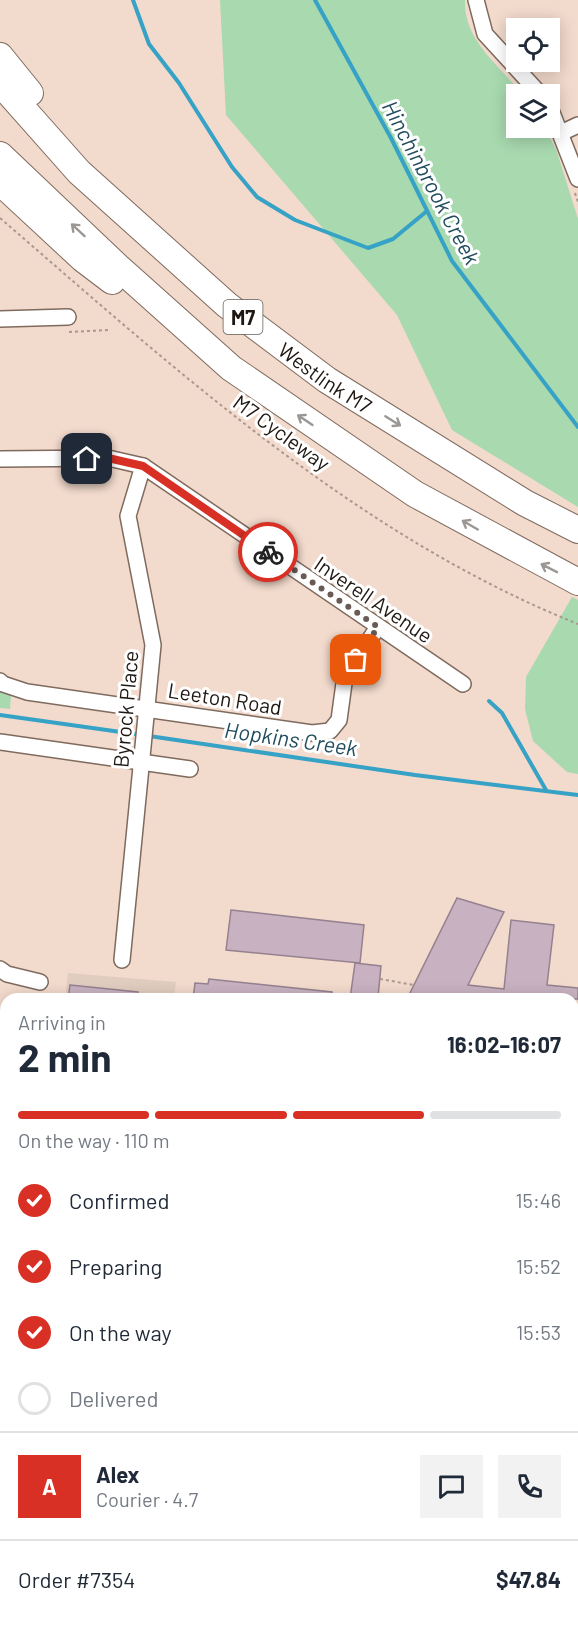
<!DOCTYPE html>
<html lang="en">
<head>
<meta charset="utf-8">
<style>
	:root { --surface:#fff; --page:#f2f2f3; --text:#1f2937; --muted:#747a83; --line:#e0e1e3; --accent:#d93025 }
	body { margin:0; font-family:Barlow,sans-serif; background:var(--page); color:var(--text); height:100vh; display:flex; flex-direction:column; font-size:22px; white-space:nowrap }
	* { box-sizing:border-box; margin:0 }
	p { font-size:20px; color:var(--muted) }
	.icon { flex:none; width:33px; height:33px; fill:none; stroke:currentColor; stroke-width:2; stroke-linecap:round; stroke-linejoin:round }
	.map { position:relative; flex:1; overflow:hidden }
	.drawer { position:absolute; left:0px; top:993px; width:579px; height:638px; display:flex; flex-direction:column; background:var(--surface); border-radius:18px 18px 0 0; box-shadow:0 3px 15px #0003 }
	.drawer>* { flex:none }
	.controls { position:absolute; left:506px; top:18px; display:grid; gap:12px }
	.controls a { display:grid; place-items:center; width:54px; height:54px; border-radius:0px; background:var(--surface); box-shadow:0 3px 15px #0003; font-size:30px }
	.pin { position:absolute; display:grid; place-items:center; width:51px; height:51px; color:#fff; margin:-26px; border-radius:12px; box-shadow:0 3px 9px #0006 }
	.courier { position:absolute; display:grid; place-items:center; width:60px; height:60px; margin:-30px; border:4px solid #d93025; border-radius:50%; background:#fff; color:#222; box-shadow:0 2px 8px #0007 }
	.head em { font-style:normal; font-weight:700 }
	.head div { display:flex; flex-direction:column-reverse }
	.head { display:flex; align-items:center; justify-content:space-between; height:102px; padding:0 18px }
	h1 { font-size:39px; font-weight:700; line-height:45px }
	.bar { display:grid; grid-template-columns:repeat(4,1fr); gap:9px 6px; align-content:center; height:72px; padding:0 18px }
	.bar i { height:8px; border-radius:4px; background:var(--line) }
	.bar .selected { background:var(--accent) }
	.bar p { grid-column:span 4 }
	.line { display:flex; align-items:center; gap:15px; padding:0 18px; border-top:2px solid var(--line) }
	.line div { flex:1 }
	.round { display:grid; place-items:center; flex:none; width:63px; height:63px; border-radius:0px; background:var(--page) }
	ol { padding:0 18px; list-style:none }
	li { display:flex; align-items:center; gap:18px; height:66px }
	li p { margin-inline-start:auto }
	li .icon { padding:6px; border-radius:50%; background:var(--accent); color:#fff; stroke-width:4 }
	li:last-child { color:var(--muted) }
	li i { width:33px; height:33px; border:3px solid var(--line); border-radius:50% }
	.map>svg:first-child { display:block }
	.commercial { fill:#e1cdbf }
	.green { fill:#a8d9af }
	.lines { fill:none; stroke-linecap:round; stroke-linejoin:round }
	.stream { stroke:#35a2c6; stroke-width:4 }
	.building { fill:#c8b2c1; stroke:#95818f; stroke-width:1.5 }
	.lane-casing { stroke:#7f6a5e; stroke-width:10 }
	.street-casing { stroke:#7f6a5e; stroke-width:18 }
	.primary-casing { stroke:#7f6a5e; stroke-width:26 }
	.highway-casing { stroke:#7f6a5e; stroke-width:28 }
	.path { stroke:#ab988d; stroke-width:2; stroke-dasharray:3 3; stroke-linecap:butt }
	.lane { stroke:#fff; stroke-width:8 }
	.street { stroke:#fff; stroke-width:15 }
	.primary { stroke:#fff; stroke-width:22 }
	.highway { stroke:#fff; stroke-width:26 }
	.oneway { stroke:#9a9794 }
	.done { stroke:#695b53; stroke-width:6; stroke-dasharray:0 10.8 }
	.route { stroke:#d93025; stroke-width:8 }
	.labels { text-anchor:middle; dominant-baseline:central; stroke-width:6; stroke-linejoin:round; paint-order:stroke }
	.shield { fill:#fff; stroke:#625d59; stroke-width:1.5 }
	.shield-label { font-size:20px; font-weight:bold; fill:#1f1712 }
	.street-label { font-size:21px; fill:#1f1712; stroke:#fff }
	.water-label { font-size:22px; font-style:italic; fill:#214d5e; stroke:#fff }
</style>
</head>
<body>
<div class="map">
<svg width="578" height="1630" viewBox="0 0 578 1630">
	<rect width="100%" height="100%" fill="#f2dacc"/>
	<polygon class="commercial" points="68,973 176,982 174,999 65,999"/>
	<g class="green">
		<path d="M220,0H465C463,40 500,66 522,94H516V128H545L556,149L578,219V507L452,430L397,315L226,115Z"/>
		<polygon points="572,597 578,600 578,774 567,772 533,741 525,709 526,677"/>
		<polygon points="0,690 11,696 10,709 0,708"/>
		<polygon points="573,1444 578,1448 578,1506 573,1507"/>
		<polygon points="0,1586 6,1587 6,1624 131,1625 97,1628 64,1627 0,1630"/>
	</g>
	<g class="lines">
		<g class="stream">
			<polyline points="133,0 149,44 179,83 232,167 257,197 295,220 368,248 393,239 427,211"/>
			<polyline points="315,0 391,138 452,261 578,427"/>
			<polyline points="489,701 502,713 546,790"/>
			<polyline points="0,715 142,735"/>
			<polyline points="149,736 415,775 578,795"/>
			<polyline points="573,1464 578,1467"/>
			<polyline points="0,1605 6,1605"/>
		</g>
	</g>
	<g class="building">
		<polygon points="457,898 504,912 468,985 504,989 511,920 554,925 547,985 578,988 578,999 407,999"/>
		<polygon points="231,910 364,925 360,963 226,950"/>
		<polygon points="355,963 381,966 378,997 350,999"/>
		<polygon points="209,979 332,992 332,999 193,999 195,983 208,984"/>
		<polygon points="70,985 138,992 138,999 68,999"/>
	</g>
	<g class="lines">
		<defs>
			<g id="lane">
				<polyline points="0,1185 6,1187"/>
				<polyline points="573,1233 578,1231"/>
			</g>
			<g id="street">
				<polyline points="476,0 485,34 540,94"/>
				<polyline points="549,105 578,179"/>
				<polyline points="561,133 578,125"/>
				<polyline points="0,319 68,317"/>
				<polyline points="0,459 108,458 143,466 463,684"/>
				<polyline points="0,681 3,684 27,692 312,733 330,731 339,720 345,676 378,627"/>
				<polyline points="0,742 190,769"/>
				<polyline points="122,960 153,645 128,516 143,466"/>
				<polyline points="0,969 7,974 40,982"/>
				<polyline points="478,1630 481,1624"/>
			</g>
			<g id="primary">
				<polyline points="0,1081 6,1082"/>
				<polyline points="0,1116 6,1117"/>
				<polyline points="573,1152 578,1152"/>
				<polyline points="573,1187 578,1187"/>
			</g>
			<g id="highway">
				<polyline points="0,56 30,93"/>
				<path id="s1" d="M0,83L79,172L227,305L327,380L525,503L578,530"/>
				<polyline points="0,155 118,267 231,368 415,494 578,582"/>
				<polyline points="0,182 83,259 112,281"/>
			</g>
		</defs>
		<use href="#lane" class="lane-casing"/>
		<use href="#street" class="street-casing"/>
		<use href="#primary" class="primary-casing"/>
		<use href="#highway" class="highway-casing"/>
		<g class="path">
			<polyline points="575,193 578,202"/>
			<path d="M0,218C177,371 358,536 578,624"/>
			<polyline points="69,332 109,330"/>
			<polyline points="380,979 414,985"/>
			<polyline points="574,1221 575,1206"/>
			<polyline points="573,1535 578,1540"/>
			<polyline points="293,1624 295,1630"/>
			<polyline points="169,1630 187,1624"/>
		</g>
		<use href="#lane" class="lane"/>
		<use href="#street" class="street"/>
		<use href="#primary" class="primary"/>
		<use href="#highway" class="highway"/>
	</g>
	<defs><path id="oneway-shaft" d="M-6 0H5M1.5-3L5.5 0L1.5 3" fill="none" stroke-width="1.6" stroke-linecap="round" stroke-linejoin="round" transform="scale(1.5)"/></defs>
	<g class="oneway">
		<use href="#oneway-shaft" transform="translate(78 230) rotate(-137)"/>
		<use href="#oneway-shaft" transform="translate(305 420) rotate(-146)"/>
		<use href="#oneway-shaft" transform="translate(393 421) rotate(32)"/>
		<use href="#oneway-shaft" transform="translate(470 525) rotate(-150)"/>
		<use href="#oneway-shaft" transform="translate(549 568) rotate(-153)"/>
	</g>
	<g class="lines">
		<polyline class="done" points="268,552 378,627 356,660"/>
		<polyline class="route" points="87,459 108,458 143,466 268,552"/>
	</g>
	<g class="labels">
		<rect class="shield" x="223.5" y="300" width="39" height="34" rx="4.5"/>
		<g class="shield-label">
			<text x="243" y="317">M7</text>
		</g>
		<g class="street-label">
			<text stroke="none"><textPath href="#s1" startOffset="440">Westlink M7</textPath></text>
			<text transform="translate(282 432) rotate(36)">M7 Cycleway</text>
			<text transform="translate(374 599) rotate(34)">Inverell Avenue</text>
			<text transform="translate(225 698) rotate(9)">Leeton Road</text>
			<text transform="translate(125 709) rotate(-85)">Byrock Place</text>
		</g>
		<g class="water-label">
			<text transform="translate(432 182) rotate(62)">Hinchinbrook Creek</text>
			<text transform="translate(291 738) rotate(8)">Hopkins Creek</text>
		</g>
	</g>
</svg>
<div class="controls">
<a><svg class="icon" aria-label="locate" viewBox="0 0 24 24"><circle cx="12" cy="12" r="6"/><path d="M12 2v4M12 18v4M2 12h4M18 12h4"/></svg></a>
<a><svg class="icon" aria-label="layers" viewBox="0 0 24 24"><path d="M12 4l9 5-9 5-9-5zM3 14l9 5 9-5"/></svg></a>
</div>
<div class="pin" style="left:356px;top:660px;background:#ea580c"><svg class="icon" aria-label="bag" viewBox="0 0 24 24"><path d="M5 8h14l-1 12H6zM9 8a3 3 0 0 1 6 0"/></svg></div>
<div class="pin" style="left:87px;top:459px;background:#1f2937"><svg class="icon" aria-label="home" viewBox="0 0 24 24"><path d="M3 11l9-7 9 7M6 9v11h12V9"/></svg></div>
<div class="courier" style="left:268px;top:552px"><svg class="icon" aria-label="bike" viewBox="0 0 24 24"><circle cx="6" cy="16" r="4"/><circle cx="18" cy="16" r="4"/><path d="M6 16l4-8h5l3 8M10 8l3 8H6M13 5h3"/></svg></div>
<section class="drawer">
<div class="head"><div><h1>2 min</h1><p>Arriving in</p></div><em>16:02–16:07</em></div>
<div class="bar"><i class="selected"></i><i class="selected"></i><i class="selected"></i><i></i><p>On the way · 110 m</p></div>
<ol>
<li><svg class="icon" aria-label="check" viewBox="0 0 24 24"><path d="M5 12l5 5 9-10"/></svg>Confirmed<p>15:46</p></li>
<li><svg class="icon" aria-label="check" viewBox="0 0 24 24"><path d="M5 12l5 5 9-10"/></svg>Preparing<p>15:52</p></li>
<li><svg class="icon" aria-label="check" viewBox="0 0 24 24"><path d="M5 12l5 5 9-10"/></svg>On the way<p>15:53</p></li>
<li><i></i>Delivered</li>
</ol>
<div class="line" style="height:108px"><b class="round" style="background:var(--accent);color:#fff">A</b><div><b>Alex</b><p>Courier · 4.7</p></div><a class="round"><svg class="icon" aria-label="chat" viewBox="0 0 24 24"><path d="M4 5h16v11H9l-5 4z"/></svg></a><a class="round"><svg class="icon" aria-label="phone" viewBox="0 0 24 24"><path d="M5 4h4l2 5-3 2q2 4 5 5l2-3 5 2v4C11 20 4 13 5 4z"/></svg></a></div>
<div class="line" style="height:78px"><div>Order #7354</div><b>$47.84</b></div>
</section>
</div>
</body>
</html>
